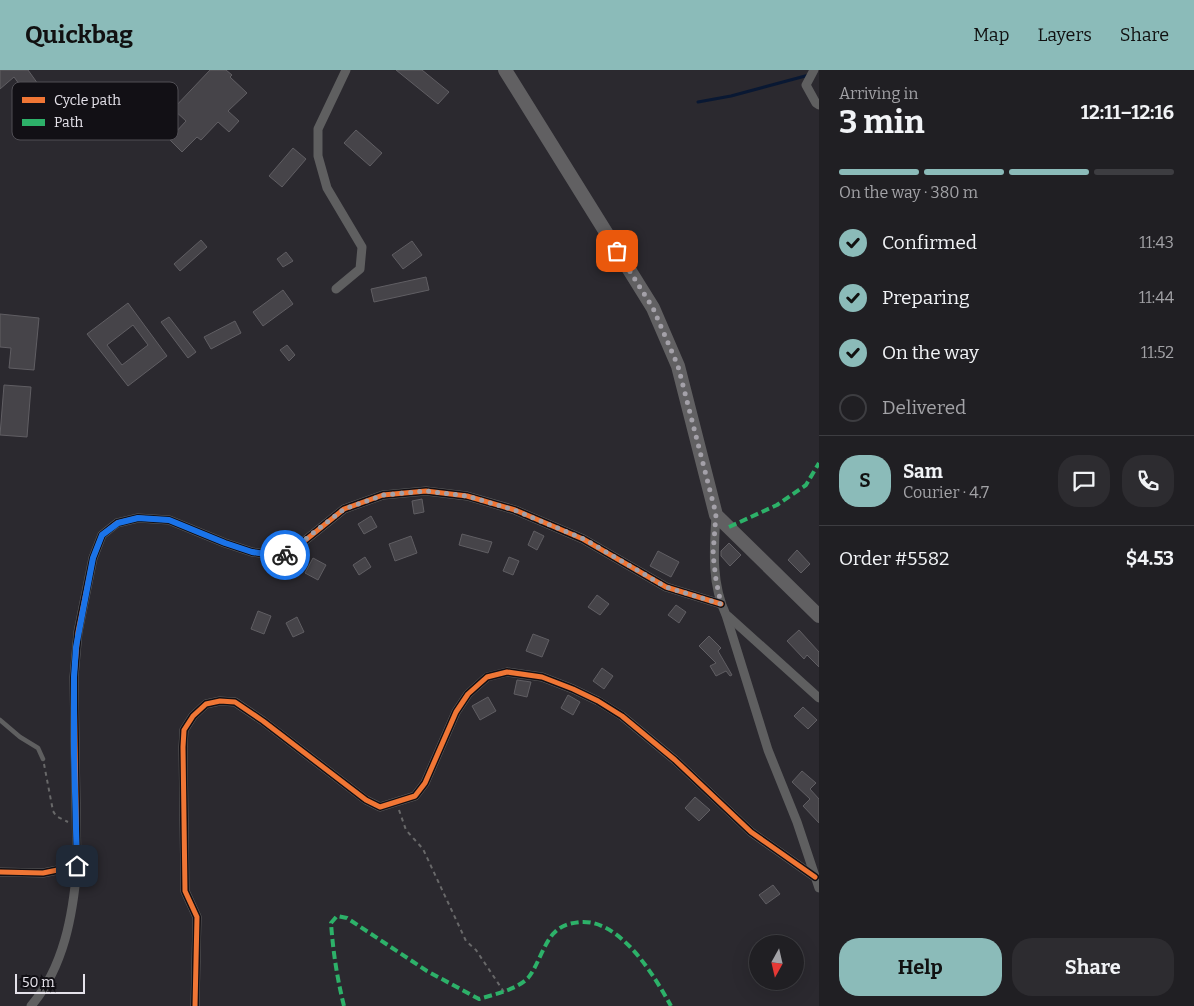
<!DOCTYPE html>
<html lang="en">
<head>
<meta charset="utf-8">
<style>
	:root { --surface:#201f23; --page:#2d2c30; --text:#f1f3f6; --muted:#a2a2a6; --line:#3d3d41; --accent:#8bbbb9 }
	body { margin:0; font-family:Bitter,serif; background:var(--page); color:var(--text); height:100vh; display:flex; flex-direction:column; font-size:19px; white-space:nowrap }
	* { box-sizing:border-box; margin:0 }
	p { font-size:16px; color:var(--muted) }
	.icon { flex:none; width:28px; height:28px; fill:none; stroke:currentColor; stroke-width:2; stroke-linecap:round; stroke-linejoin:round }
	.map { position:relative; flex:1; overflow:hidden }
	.panel { display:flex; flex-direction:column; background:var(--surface); width:375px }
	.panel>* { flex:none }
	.needle { width:32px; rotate:188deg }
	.fabs { position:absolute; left:749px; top:865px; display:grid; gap:10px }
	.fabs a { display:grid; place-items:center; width:55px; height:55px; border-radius:50%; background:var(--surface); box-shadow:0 5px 20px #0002,0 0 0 1px var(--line); font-size:25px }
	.scale { position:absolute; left:15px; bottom:12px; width:70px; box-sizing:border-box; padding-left:5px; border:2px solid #e5e2ea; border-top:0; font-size:14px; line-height:18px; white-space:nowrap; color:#e5e2ea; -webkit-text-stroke:4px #121015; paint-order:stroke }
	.pin { position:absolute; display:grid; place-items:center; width:42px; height:42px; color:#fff; margin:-21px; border-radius:10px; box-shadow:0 2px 8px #0006 }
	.courier { position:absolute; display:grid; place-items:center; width:50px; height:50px; margin:-25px; border:4px solid #1a73e8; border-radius:50%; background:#fff; color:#222; box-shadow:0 1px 6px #0007 }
	.summary em { font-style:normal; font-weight:700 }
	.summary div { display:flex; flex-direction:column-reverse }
	.summary { display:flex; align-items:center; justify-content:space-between; height:85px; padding:0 20px }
	h1 { font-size:32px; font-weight:700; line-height:38px }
	.bar { display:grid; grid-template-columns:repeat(4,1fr); gap:8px 5px; align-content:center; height:60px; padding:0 20px }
	.bar i { height:6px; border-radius:4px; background:var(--line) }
	.bar .active { background:var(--accent) }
	.bar p { grid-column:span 4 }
	.line { display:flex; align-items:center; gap:12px; padding:0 20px; border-top:1px solid var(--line) }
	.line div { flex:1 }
	.round { display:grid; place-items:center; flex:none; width:52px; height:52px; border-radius:20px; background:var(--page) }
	ol { padding:0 20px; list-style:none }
	li { display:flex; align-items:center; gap:15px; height:55px }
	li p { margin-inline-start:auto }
	li .icon { padding:5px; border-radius:50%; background:var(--accent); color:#111; stroke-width:4 }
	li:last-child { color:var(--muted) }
	li i { width:28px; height:28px; border:2px solid var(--line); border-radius:50% }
	.cta { display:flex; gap:10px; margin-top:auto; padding:10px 20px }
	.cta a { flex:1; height:58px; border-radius:20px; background:var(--accent); color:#111; font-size:20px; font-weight:700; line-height:58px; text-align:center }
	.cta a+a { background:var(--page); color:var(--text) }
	header { display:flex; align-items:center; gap:30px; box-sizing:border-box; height:70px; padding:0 25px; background:var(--accent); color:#111 }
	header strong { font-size:24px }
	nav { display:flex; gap:28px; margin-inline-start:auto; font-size:18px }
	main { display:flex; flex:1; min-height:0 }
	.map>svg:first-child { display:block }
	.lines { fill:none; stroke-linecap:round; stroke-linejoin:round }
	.stream { stroke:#091833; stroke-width:3 }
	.building { fill:#464449; stroke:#605e63; fill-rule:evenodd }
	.path { stroke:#686869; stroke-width:2; stroke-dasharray:4 4; stroke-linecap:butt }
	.service { stroke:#5f5f60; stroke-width:4.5 }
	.minor { stroke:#5f5f60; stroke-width:9 }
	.primary { stroke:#616062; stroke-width:14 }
	.quiet { stroke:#2db169; stroke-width:4; stroke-dasharray:8 4; stroke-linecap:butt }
	.cycleway-casing { stroke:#121015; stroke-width:8 }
	.cycleway { stroke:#f07635; stroke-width:5 }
	.done { stroke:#a4a1a9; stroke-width:5; stroke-dasharray:0 9 }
	.route { stroke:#1a73e8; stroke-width:6 }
	.key { fill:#121015; stroke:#514f55; stroke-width:1 }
	.key-label { font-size:14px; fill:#e5e2ea }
</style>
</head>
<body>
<header>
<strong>Quickbag</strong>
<nav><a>Map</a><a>Layers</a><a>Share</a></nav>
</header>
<main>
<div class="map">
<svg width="819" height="936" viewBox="0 0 819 936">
	<rect width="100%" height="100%" fill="#2b292f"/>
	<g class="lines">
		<polyline class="stream" points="698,32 731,26 809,5"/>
	</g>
	<g class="building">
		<polygon points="0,0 28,0 43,21 31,30 14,7 0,19"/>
		<polygon points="210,0 226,0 232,5 230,7 247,23 228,41 239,51 229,62 218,52 201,70 197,67 182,82 163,63 169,57 175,63 186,51 173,39"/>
		<polygon points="396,0 422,0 449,22 438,34"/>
		<polygon points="356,60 382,83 370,96 344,73"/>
		<polygon points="293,78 306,89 282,117 269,106"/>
		<polygon points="201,170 207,177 180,201 174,194"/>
		<polygon points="412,171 422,185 403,199 392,185"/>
		<polygon points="286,182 293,191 283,197 277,189"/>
		<polygon points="426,207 429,220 374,232 371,219"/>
		<polygon points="283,220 293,234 263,256 253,242"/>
		<path d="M128,233L167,286L128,316L87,264ZM133,255L148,275L122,295L107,275Z"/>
		<polygon points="0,244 39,248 34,300 9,298 11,278 0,277"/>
		<polygon points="169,247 196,282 188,288 161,252"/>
		<polygon points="235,251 241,263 211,279 204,267"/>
		<polygon points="287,275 295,285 289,291 280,280"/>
		<polygon points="4,315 31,317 27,367 0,365"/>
		<polygon points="422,429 424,442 414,444 412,431"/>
		<polygon points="371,446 377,457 364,464 358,454"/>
		<polygon points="534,461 544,466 537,480 528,475"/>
		<polygon points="462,464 492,472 488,483 459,475"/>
		<polygon points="411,466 417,483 395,491 389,474"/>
		<polygon points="729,473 741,485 730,496 721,486 721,481"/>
		<polygon points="797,480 810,494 801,503 788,490"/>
		<polygon points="658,481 679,492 671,507 650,496"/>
		<polygon points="365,487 371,497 359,505 353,495"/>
		<polygon points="509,487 519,491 513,505 503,501"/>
		<polygon points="313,488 326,495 318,510 305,503"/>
		<polygon points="597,525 609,534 600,545 588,537"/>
		<polygon points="676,535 686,542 679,553 668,545"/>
		<polygon points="258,541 271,546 264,564 251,559"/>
		<polygon points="297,547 304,562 293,567 286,553"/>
		<polygon points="799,560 819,582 819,597 807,585 804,589 787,571"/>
		<polygon points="533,564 549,570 542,587 526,581"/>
		<polygon points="709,566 721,578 718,581 732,605 730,606 726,601 716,606 710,596 716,593 699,576"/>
		<polygon points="602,598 613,606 604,619 593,611"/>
		<polygon points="517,610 531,612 527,627 514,624"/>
		<polygon points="568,625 580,632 573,645 561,638"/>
		<polygon points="488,627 496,641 480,650 472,636"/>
		<polygon points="803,637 817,650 808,659 794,646"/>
		<polygon points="802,701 816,713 810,719 819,729 819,753 803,736 810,729 792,712"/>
		<polygon points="695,727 710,740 699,751 685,738"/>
		<polygon points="773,815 780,824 766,834 759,825"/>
	</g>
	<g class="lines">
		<g class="path">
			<polyline points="44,694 53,741 56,746 68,752"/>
			<polyline points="399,740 406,760 423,779 466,871 476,880 504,922"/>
		</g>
		<polyline class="service" points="0,650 20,667 38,678 43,689"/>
		<g class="minor">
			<polyline points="814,0 806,15 816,33 819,35"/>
			<polyline points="336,219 360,199 362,177 327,118 318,86 318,59 346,0"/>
			<path d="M716,445C714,479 711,513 726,545L768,680L797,752L819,818"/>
			<polyline points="728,546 819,628"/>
			<polyline points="0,802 43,803 77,796 74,607 78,562 93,488 102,465 117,453 138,448 169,450 225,473 252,482 272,485 287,485 344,439 383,425 426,421 467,426 515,440 583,469 666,517 721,534"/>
			<path d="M31,936C64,897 73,845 77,796"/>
			<polyline points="195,936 197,847 185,821 183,677 184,660 193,646 206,634 220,631 235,632 263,651 366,730 380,737 415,726 425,713 456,642 468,624 487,607 507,602 542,607 573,619 598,631 622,646 675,690 751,762 815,807"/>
		</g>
		<polyline class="primary" points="505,0 653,238 678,296 716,445 819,546"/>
		<g class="quiet">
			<polyline points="729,457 777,435 806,415 819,393"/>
			<path d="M344,936C337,908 333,881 331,853L337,846L347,848L427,901L479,929C495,924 516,920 528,908C537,898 544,872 555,862C562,855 571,853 580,852C620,849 654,905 671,936"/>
		</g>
		<defs>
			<g id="cycleway">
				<polyline points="0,802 43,803 77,796 74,607 78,562 93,488 102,465 117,453 138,448 169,450 225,473 252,482 272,485 287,485 344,439 383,425 426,421 467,426 515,440 583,469 666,517 721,534"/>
				<polyline points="195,936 197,847 185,821 183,677 184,660 193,646 206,634 220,631 235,632 263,651 366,730 380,737 415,726 425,713 456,642 468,624 487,607 507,602 542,607 573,619 598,631 622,646 675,690 751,762 815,807"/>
			</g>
		</defs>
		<use href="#cycleway" class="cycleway-casing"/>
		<use href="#cycleway" class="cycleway"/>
	</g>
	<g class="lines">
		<polyline class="done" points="285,485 344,439 384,425 426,421 467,426 514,440 584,469 666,517 721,534 716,510 713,484 716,444 678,296 653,238 617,181"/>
		<polyline class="route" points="77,796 74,684 74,607 76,577 93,488 102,465 118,453 138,448 169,450 225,473 252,482 272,485 285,485"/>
	</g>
	<rect x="12" y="12" width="166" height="58" rx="8" class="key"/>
	<rect x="22" y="27" width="23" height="6" fill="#f07635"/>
	<rect x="22" y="49" width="23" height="7" fill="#2db169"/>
	<g class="key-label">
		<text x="54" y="35">Cycle path</text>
		<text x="54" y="57">Path</text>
	</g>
</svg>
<div class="fabs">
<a><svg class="needle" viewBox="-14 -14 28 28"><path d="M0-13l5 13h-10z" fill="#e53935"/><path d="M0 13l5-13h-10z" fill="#a2a2a6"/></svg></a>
</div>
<div class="scale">50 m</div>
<div class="pin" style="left:617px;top:181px;background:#ea580c"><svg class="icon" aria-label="bag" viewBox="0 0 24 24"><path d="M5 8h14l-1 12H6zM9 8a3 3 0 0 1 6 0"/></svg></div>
<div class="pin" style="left:77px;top:796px;background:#1f2937"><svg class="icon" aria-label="home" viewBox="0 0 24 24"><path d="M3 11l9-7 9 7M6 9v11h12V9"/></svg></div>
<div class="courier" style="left:285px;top:485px"><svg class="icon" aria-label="bike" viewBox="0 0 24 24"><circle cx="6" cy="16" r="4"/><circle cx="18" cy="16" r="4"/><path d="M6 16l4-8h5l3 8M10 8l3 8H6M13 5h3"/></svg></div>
</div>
<section class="panel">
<div class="summary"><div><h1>3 min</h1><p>Arriving in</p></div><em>12:11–12:16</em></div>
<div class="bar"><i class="active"></i><i class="active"></i><i class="active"></i><i></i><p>On the way · 380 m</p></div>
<ol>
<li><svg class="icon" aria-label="check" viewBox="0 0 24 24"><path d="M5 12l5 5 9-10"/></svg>Confirmed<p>11:43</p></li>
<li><svg class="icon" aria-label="check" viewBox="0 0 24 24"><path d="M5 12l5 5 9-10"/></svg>Preparing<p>11:44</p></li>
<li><svg class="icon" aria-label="check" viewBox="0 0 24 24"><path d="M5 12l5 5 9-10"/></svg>On the way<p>11:52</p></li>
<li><i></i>Delivered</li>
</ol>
<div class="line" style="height:90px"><b class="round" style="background:var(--accent);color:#111">S</b><div><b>Sam</b><p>Courier · 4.7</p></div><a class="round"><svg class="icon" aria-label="chat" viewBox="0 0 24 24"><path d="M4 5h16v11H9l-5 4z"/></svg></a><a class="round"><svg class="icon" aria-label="phone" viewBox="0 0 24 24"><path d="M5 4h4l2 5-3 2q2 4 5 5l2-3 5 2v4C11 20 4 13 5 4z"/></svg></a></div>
<div class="line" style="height:65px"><div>Order #5582</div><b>$4.53</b></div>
<div class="cta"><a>Help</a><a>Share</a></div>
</section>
</main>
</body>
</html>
